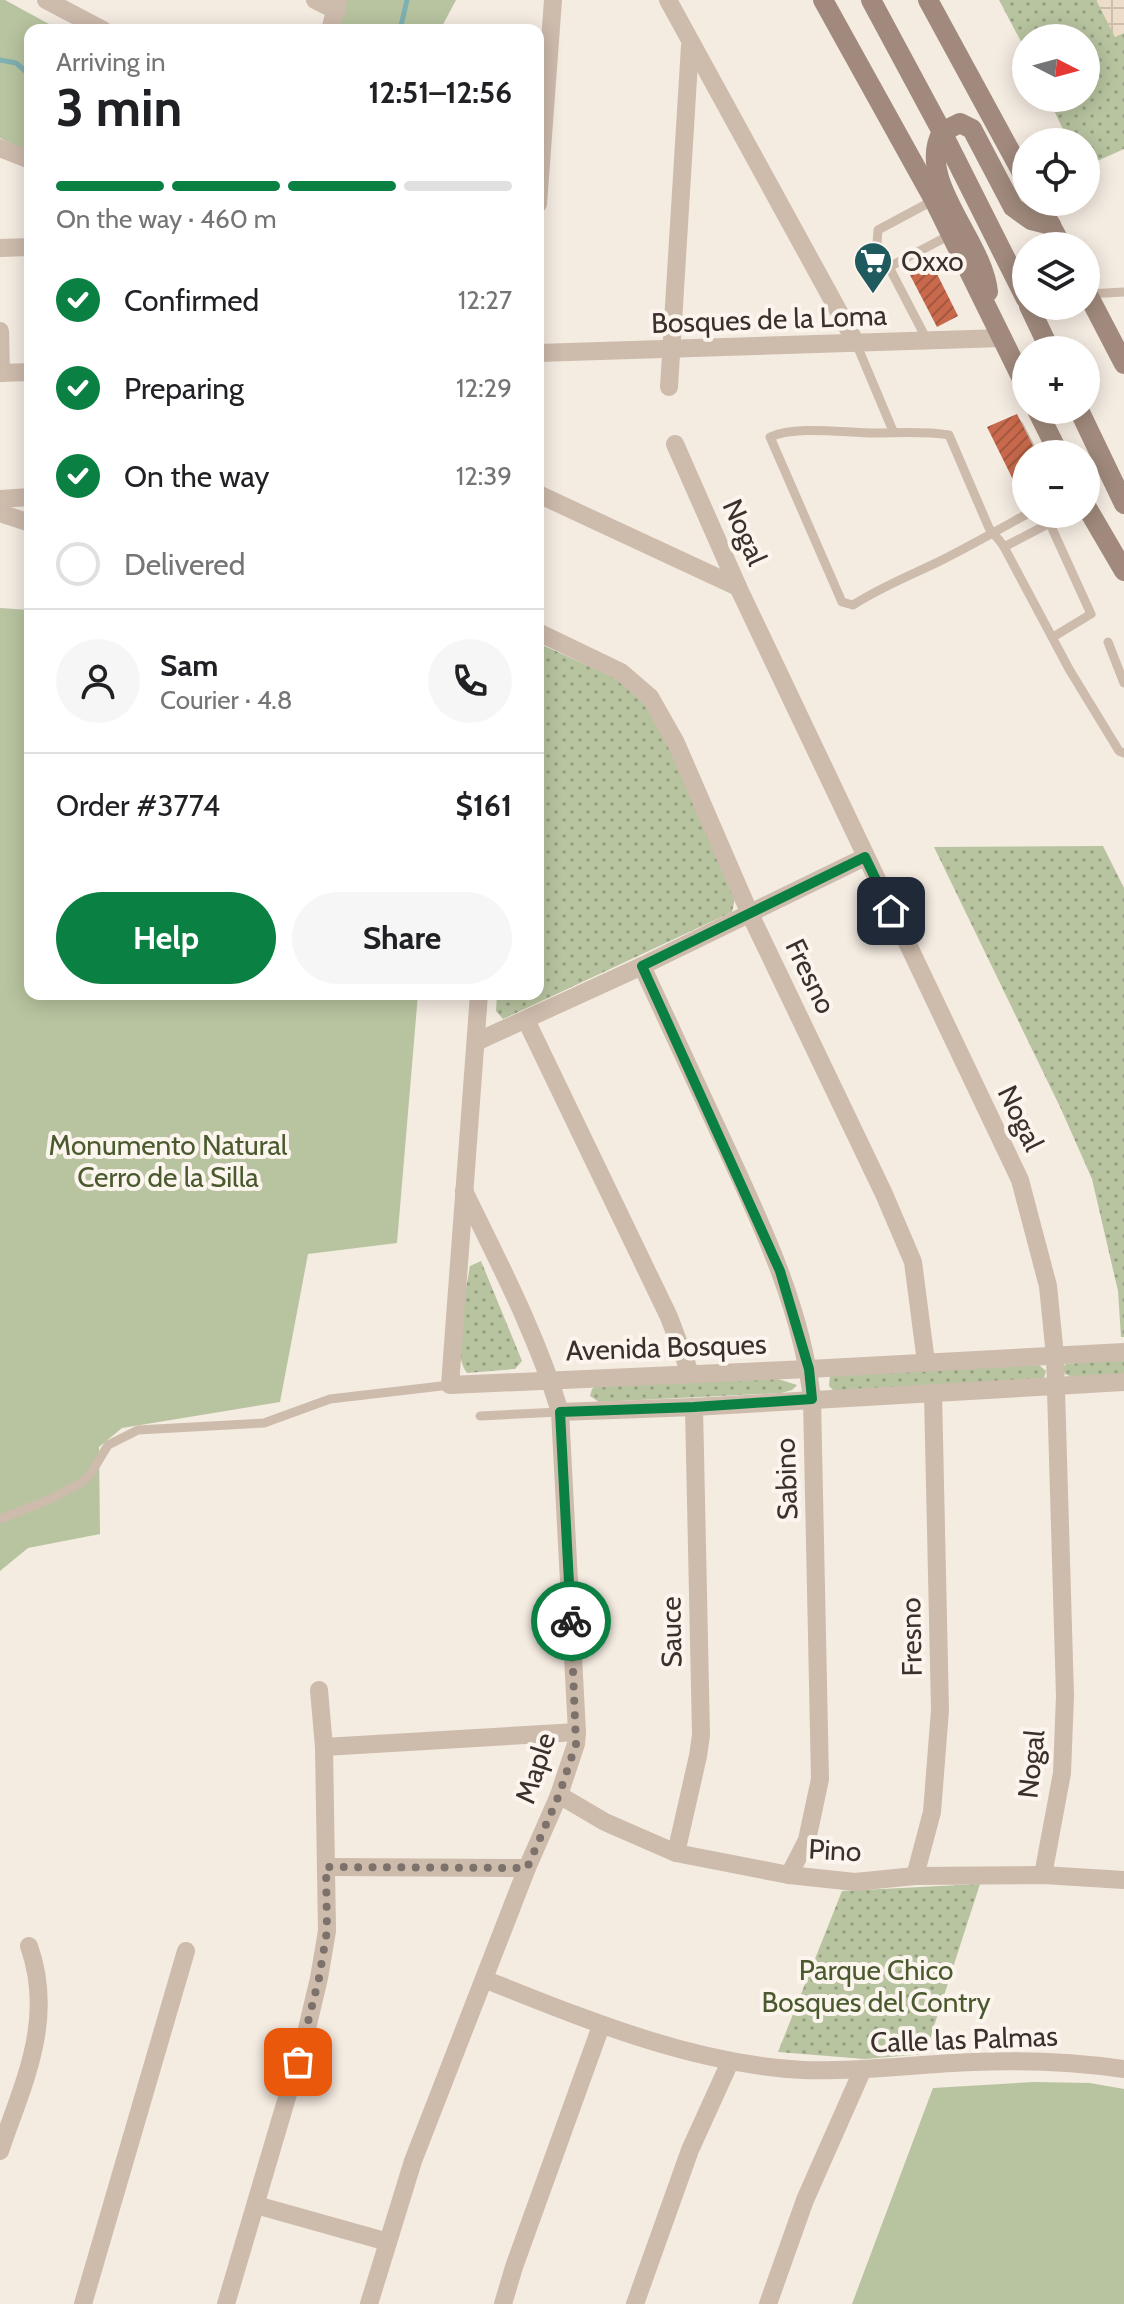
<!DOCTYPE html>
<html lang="en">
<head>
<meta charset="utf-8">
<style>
	:root { --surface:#fff; --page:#f6f6f6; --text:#202124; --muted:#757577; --line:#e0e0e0; --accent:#0b8043 }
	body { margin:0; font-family:Cabin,sans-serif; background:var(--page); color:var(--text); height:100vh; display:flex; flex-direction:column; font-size:30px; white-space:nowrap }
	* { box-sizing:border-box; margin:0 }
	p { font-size:26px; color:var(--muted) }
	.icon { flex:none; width:44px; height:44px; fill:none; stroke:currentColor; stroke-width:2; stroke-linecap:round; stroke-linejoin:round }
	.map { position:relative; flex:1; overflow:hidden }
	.sheet { position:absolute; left:24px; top:24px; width:520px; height:976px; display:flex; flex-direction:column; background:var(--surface); border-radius:16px; box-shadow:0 4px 20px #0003 }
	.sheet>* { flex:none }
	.needle { width:52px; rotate:96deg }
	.tools { position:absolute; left:1012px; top:24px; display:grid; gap:16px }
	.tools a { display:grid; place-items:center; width:88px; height:88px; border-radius:50%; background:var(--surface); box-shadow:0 4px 20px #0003; font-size:40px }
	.pin { position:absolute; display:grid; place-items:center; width:68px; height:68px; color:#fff; margin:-34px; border-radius:16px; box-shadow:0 4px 12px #0006 }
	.courier { position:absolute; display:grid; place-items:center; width:80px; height:80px; margin:-40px; border:6px solid #0b8043; border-radius:50%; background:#fff; color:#222; box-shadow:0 2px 10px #0007 }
	.summary em { font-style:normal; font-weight:700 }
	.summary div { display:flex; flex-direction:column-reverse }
	.summary { display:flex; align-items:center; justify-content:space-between; height:136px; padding:0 32px }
	h1 { font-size:52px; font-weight:700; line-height:60px }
	.bar { display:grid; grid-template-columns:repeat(4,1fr); gap:12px 8px; align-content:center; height:96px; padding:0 32px }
	.bar i { height:10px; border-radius:6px; background:var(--line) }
	.bar .active { background:var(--accent) }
	.bar p { grid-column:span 4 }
	.line { display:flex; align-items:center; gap:20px; padding:0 32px; border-top:2px solid var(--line) }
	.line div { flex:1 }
	.round { display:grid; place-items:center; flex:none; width:84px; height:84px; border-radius:42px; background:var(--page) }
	ol { padding:0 32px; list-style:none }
	li { display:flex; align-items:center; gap:24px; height:88px }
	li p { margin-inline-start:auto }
	li .icon { padding:8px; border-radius:50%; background:var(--accent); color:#fff; stroke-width:4 }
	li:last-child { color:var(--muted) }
	li i { width:44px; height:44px; border:4px solid var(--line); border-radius:50% }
	.cta { display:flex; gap:16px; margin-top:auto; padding:16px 32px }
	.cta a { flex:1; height:92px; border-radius:48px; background:var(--accent); color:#fff; font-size:32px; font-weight:700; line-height:92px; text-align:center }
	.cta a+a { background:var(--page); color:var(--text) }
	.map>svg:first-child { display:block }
	.grass { fill:#b8c4a0 }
	.park { fill:url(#park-dots) }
	.plaza { fill:url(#plaza-grid) }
	.shadow { fill:#0003 }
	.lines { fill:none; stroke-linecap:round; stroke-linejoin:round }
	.stream { stroke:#7fb0b2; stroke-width:5 }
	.building { fill:url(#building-hatch) }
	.lane { stroke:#cdbbac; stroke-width:9 }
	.street { stroke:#cdbbac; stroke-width:18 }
	.secondary { stroke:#a18a7d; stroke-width:20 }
	.done { stroke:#7c716b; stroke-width:8; stroke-dasharray:0 14.4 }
	.route { stroke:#0b8043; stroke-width:10 }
	.labels { text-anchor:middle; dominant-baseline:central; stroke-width:8; stroke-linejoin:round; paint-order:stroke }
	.poi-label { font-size:28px; fill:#3b302b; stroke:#fbf5ee; text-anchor:start }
	.street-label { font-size:28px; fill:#3b302b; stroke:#fbf5ee }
	.park-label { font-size:28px; fill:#4a5a2e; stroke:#fbf5ee }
</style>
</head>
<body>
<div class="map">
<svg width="1124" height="2304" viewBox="0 0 1124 2304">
	<defs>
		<pattern id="park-dots" width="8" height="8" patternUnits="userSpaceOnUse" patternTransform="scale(2)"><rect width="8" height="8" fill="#b8c4a0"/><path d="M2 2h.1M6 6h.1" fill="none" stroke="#97a083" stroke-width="1.8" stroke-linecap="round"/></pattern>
		<pattern id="plaza-grid" width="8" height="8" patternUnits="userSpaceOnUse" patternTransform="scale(2)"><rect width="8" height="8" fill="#ecdcc8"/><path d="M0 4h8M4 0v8" fill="none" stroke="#cbbdac"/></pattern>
		<pattern id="building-hatch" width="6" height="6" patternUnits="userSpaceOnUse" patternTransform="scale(2)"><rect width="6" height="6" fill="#c8694b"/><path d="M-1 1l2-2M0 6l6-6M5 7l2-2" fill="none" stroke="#a4573f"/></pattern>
	</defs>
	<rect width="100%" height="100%" fill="#f4ebe1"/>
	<g class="grass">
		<polygon points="0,0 5,0 60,30 30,30 30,153 0,138"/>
		<polygon points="342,0 456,0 440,30 335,30"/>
		<polygon points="0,608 30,610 30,994 418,994 397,1243 308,1254 280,1402 122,1428 99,1447 100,1534 28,1548 0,1571"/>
		<polygon points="1035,2082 1090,2083 1124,2089 1124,2304 852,2304 933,2088"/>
	</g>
	<g class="park">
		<polygon points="999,0 1124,0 1124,149 1086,166 1086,142 1069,142 1048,98 1086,98 1086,38 1026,38 1026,51"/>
		<polygon points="538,643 615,678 646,705 664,737 736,894 732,912 503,1019 496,1011 497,994 538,994"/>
		<polygon points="1103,846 1124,888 1124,1337 1121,1337 1118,1291 1092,1179 1061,1109 934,847"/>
		<path d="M481,1261L522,1361L515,1369L467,1373C450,1351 466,1292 470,1266Z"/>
		<polygon points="1124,1359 1124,1374 1072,1377 1065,1374 1062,1368 1066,1364"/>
		<polygon points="1039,1365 1046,1371 1044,1378 835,1392 829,1386 830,1375"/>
		<polygon points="778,1379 797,1385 792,1390 781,1393 599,1402 590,1396 592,1389 598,1385"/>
		<polygon points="980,1884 925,2054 865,2059 778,2052 842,1891"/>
	</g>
	<polygon class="plaza" points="1096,0 1124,0 1124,33 1115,37"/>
	<polygon class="shadow" points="1017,417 1023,423 1039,454 1026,454 1026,501"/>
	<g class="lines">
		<g class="stream">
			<polyline points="400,30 407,0"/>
			<polyline points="0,60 16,63 30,75"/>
		</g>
	</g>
	<g class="building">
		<polygon points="931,262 958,316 937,327 909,273"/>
		<polygon points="1017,414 1037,454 1026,454 1026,506 987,427"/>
	</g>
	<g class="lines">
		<g class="lane">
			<polyline points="934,200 878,230 877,243 889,267 950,235"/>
			<polyline points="889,267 928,342"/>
			<polyline points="1088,294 1124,292"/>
			<polyline points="856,343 893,431"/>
			<path d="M1027,514C998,530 968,547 938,562C909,576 881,587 853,605L842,602L770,437C797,425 844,433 875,433C899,433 924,431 949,435L989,528C994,535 1000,540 1004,547L1069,669L1119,751L1124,753"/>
			<polyline points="1050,524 1091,614 1053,637"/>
			<polyline points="1004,547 1067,514"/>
			<polyline points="1108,642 1124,683"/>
			<polyline points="480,1416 560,1412"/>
			<polyline points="0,1519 48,1500 81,1483 90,1475 108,1445 138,1430 264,1423 330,1399 450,1385"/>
		</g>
		<g class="street">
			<polyline points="46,0 103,30"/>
			<polyline points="315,0 337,11"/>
			<polyline points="668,0 856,343"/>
			<polyline points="330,30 338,0"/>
			<polyline points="0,148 30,160"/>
			<polyline points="538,204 553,0"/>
			<polyline points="0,248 30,247"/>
			<polyline points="0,331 1,373"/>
			<polyline points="538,353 1002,338"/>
			<polyline points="0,373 30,372"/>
			<polyline points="669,387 690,46"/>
			<polyline points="675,444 738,587 1020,1180 1048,1286 1055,1356 1065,1696 1062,1773 1043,1875"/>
			<polyline points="538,494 738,587"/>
			<polyline points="0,499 30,497"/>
			<polyline points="0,513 30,523"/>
			<polyline points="538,632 621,672 650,697 676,743 750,914 884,1194 913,1262 926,1362"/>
			<path d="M642,966C671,1029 701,1092 730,1156C766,1234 802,1312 812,1399L820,1779L807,1840L789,1875"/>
			<polyline points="479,994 450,1385 809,1369 1124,1352"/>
			<polyline points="526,1020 669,1317 690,1373"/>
			<polyline points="476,1042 642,966 865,857"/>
			<polyline points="560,1412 694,1407 1124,1382"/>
			<polyline points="324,1747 577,1732"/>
			<polyline points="559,1795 605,1822 676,1853 789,1875 855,1882 915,1876 1043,1875 1124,1880"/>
			<polyline points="676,1853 698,1756 701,1735 694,1407"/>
			<polyline points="326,1867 527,1868"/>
			<polyline points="915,1876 932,1812 940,1710 933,1393"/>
			<path d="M484,1979C587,2020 692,2064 803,2070C861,2072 916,2064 973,2062C1024,2060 1074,2062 1124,2069"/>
			<path d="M0,2151C24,2081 55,2020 29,1946"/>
			<polyline points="256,2205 388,2242"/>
			<polyline points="83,2304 186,1951"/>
			<polyline points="226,2304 306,2033 319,1978 327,1931 324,1747 319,1690"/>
			<path d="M369,2304L413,2161L527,1868L559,1795L576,1744L577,1732L560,1412C537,1335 499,1263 464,1191"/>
			<polyline points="503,2304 514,2267 601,2026"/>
			<polyline points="635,2304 690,2150 730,2062"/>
			<polyline points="768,2304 805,2200 862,2071"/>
		</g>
		<g class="secondary">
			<polyline points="823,0 934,200 1026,387"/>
			<polyline points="871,0 942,132 1026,299"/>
			<polyline points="928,0 1026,180"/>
			<polyline points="1038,202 1062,246"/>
			<polyline points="1086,291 1124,364"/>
			<path d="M988,292C983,240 915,180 942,132L960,123L972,129L1013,207L1031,220L1051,225"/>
			<polyline points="1029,306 1050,350"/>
			<polyline points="1037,410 1059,454"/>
			<polyline points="1079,410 1124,504"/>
			<polyline points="1086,506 1124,571"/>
		</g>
	</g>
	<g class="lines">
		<polyline class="done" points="298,2062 319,1978 327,1931 326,1867 527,1868 559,1795 576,1744 571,1621"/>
		<polyline class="route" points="571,1621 560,1412 694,1407 812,1399 809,1369 780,1271 642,966 865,857 891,911"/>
	</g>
	<defs>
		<symbol id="supermarket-pin" viewBox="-11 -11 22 30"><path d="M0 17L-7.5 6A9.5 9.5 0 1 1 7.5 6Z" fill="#1f5a5e" stroke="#fbf5ee"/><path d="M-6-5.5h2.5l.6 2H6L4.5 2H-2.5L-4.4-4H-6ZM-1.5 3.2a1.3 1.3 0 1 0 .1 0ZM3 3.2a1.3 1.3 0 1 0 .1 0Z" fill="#fff"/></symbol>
	</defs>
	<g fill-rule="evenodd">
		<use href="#supermarket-pin" x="851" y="239" width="44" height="60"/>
	</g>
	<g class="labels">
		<g class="poi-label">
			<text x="901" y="261">Oxxo</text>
		</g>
		<g class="street-label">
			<text transform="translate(769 319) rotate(-2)">Bosques de la Loma</text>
			<text transform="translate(745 532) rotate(66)">Nogal</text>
			<text transform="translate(811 976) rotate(64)">Fresno</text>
			<text transform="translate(1021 1118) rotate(64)">Nogal</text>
			<text transform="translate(666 1347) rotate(-2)">Avenida Bosques</text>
			<text transform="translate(786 1479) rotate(-92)">Sabino</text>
			<text transform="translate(671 1632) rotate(-91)">Sauce</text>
			<text transform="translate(911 1637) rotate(-91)">Fresno</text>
			<text transform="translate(1031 1764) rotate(-84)">Nogal</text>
			<text transform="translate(535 1768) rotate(-72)">Maple</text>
			<text transform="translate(835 1850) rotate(3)">Pino</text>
			<text transform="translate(964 2039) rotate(-2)">Calle las Palmas</text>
		</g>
		<g class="park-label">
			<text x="168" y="1145">Monumento Natural<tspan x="168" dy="32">Cerro de la Silla</tspan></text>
			<text x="876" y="1970">Parque Chico<tspan x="876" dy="32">Bosques del Contry</tspan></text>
		</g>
	</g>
</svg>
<div class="tools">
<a><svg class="needle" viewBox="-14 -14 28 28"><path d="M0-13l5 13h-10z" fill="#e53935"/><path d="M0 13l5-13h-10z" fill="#757577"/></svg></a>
<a><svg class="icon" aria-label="locate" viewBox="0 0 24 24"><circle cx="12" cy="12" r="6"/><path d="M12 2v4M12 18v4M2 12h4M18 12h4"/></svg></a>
<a><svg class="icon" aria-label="layers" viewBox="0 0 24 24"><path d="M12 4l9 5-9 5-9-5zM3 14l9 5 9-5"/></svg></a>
<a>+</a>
<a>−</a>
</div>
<div class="pin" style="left:298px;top:2062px;background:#ea580c"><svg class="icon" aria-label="bag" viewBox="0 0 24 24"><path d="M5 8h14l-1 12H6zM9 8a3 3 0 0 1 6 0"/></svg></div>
<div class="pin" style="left:891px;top:911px;background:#1f2937"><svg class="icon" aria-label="home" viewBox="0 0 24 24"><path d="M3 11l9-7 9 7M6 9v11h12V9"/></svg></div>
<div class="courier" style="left:571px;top:1621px"><svg class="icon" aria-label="bike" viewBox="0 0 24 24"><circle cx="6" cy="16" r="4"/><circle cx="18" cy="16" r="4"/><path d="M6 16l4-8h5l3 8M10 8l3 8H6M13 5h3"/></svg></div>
<section class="sheet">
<div class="summary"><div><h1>3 min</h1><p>Arriving in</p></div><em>12:51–12:56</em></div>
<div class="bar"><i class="active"></i><i class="active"></i><i class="active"></i><i></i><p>On the way · 460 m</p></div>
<ol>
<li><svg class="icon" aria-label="check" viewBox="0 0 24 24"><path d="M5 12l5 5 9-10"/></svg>Confirmed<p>12:27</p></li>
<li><svg class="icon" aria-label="check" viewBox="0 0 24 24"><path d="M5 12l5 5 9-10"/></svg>Preparing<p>12:29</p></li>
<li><svg class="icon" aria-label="check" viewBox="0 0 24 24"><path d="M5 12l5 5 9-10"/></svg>On the way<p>12:39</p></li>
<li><i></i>Delivered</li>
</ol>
<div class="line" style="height:144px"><a class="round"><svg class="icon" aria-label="person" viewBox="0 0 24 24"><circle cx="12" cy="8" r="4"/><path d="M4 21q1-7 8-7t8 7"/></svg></a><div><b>Sam</b><p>Courier · 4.8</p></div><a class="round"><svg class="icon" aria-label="phone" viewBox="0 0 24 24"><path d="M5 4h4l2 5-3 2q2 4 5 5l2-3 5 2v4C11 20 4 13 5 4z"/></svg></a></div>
<div class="line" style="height:104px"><div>Order #3774</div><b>$161</b></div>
<div class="cta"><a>Help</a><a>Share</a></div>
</section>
</div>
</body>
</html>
